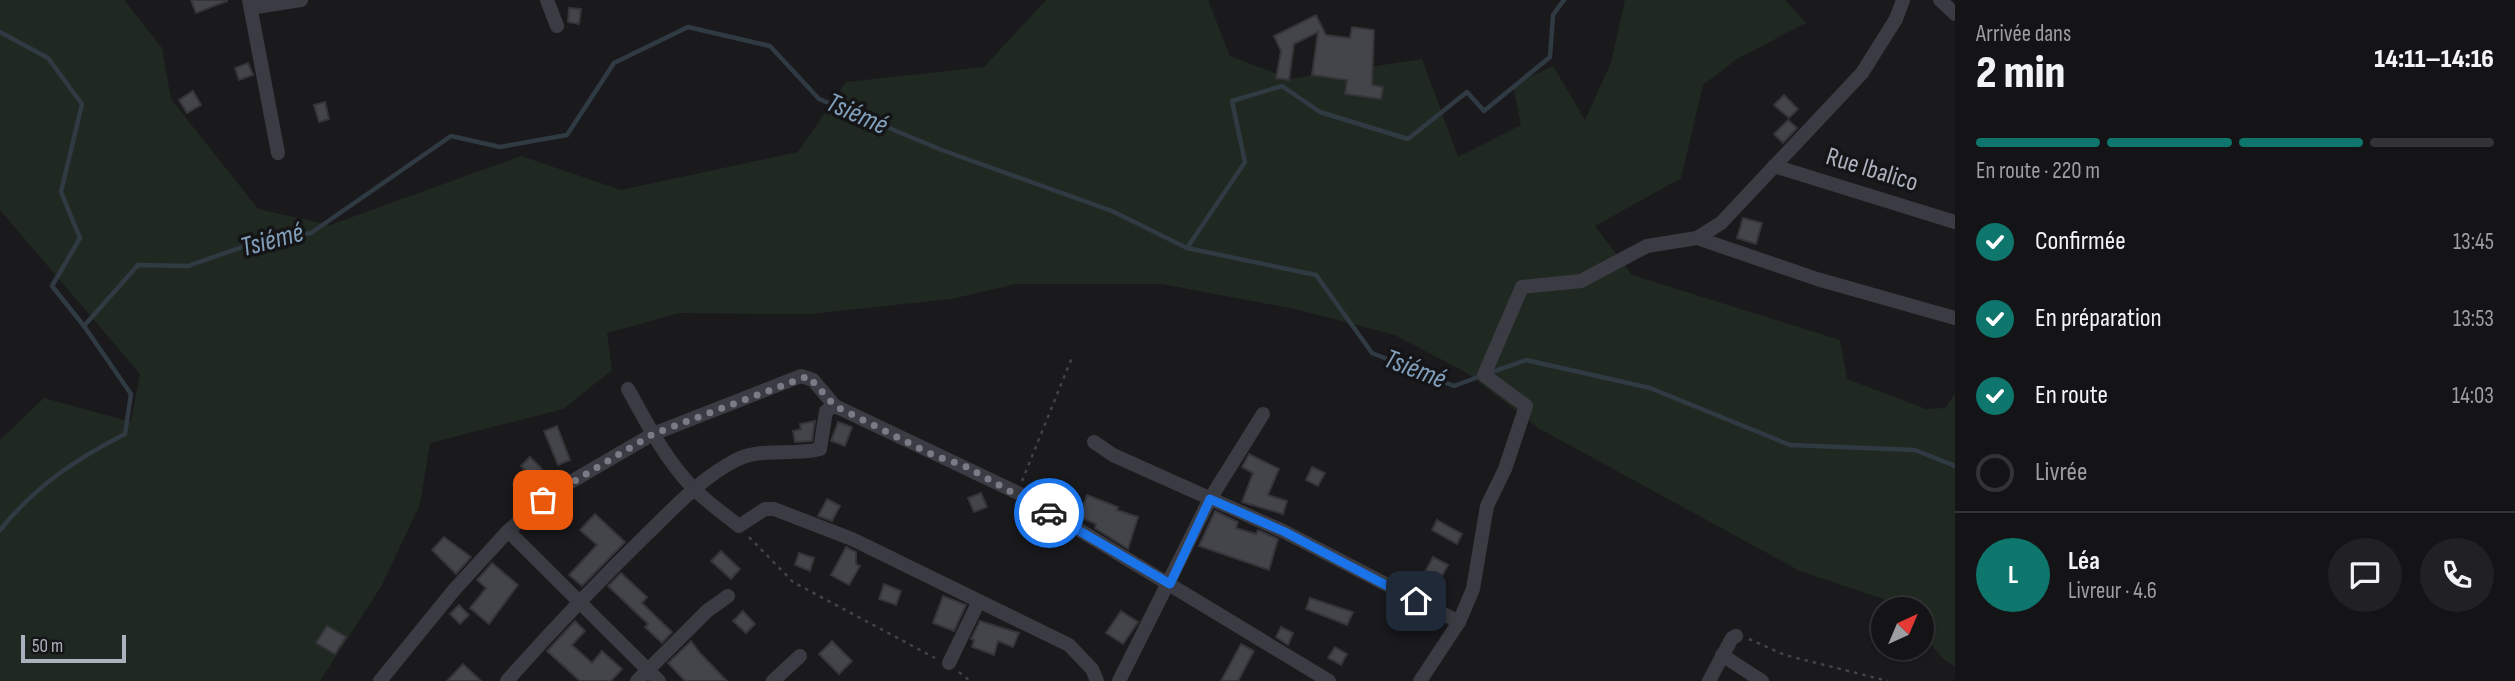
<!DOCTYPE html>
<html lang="fr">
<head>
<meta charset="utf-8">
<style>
	:root { --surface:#141416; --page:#212123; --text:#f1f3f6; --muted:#9d9ea1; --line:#333335; --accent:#0f766e }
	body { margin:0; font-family:"Sofia Sans Condensed",sans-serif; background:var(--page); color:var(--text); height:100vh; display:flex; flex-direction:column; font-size:26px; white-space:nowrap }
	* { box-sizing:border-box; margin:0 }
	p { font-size:23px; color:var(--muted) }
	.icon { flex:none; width:38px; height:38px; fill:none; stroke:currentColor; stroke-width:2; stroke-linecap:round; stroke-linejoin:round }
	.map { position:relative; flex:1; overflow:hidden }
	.details { display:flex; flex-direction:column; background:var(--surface); width:560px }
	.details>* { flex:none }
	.needle { width:46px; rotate:44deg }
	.fabs { position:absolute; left:1871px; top:597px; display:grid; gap:14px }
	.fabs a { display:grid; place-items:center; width:63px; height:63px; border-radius:50%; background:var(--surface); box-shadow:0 2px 5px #0004,0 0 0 2px var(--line); font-size:35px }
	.scale { position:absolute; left:21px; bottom:18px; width:105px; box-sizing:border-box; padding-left:7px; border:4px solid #acb1be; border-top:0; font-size:19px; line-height:24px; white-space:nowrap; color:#acb1be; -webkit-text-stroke:5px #151518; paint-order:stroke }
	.pin { position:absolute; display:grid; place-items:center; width:60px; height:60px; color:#fff; margin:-30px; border-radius:14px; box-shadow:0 4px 10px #0006 }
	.courier { position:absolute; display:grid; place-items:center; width:70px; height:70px; margin:-35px; border:5px solid #1a73e8; border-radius:50%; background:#fff; color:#222; box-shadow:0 2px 9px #0007 }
	.overview em { font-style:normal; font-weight:800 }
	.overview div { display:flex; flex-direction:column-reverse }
	.overview { display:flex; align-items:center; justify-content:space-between; height:119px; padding:0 21px }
	h1 { font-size:46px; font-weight:800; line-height:52px }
	.bar { display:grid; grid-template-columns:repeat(4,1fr); gap:10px 7px; align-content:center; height:84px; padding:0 21px }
	.bar i { height:9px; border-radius:5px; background:var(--line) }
	.bar .selected { background:var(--accent) }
	.bar p { grid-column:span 4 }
	.line { display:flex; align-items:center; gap:18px; padding:0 21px; border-top:2px solid var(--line) }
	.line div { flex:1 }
	.round { display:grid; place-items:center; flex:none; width:74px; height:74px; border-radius:37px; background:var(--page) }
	ol { padding:0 21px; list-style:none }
	li { display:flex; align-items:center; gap:21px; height:77px }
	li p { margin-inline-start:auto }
	li .icon { padding:7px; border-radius:50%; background:var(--accent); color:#fff; stroke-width:4 }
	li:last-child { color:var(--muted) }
	li i { width:38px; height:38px; border:4px solid var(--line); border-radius:50% }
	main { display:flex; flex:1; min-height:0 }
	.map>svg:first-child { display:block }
	.green { fill:#202921 }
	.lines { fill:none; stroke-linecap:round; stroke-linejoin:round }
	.stream { stroke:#2f3a43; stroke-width:4.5 }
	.building { fill:#44454a; stroke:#343439; stroke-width:2 }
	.path { stroke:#41434a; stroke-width:2.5; stroke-dasharray:3.5 5; stroke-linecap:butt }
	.street { stroke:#3b3c43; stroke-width:14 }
	.done { stroke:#797c86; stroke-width:7; stroke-dasharray:0 12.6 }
	.route { stroke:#1a73e8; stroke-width:9 }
	.labels { text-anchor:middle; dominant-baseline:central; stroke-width:7; stroke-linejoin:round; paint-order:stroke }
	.street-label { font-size:26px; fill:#acb1be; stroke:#151518 }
	.water-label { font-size:28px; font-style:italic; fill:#819fbb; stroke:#151518 }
</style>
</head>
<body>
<main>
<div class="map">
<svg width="1955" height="681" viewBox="0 0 1955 681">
	<rect width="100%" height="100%" fill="#1a1a1d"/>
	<path class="green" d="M0,0H124L162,48L171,99L258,209L330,225L521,156L621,190L798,152L846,82L984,67L1046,0H1208L1230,56L1290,79L1422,59L1458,157L1521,125L1513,85L1553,66L1585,120L1611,63L1625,0H1785L1806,23L1737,59L1703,85L1681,178L1595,226L1632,275L1840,340L1847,379L1926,409L1945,408L1955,394V666C1934,657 1922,631 1922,609H1913L1800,571L1540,429L1467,373L1395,335L1295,309L1162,284H1016L951,299L809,314L680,313L607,333L612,370L563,409L430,443L420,504L382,585L320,681H0V440L44,398L131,422L140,374L0,210Z"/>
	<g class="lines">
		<g class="stream">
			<polyline points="0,32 48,58 82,104 61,192 80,238 52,286 84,326"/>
			<polyline points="1187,248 1245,162 1232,101 1282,86 1320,112 1408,139 1467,92 1484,111 1550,57 1553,15 1564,0"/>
			<polyline points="1489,373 1526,360 1650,388 1790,445 1915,450 1955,466"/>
			<path d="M0,530C36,486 74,460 125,434L131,394L84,326L138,265L188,266L248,245L311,233L451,136L500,147L567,135L614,63L688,27L770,46L819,99L942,150L1112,211L1187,248L1316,275L1372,353L1454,386L1481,376"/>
		</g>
	</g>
	<g class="building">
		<polygon points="191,0 227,0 227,1 196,13"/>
		<polygon points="569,8 581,9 579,24 568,22"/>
		<polygon points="1316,15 1326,35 1350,38 1352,27 1374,30 1372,85 1383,87 1381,99 1345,94 1347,80 1312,75 1318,32 1294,44 1289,80 1276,78 1281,51 1274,36"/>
		<polygon points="248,63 253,75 239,80 235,68"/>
		<polygon points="193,91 201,105 187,113 179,100"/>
		<polygon points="1784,95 1798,109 1789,118 1774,105"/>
		<polygon points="325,102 329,119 319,122 314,105"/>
		<polygon points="1788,120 1797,128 1783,143 1774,134"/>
		<polygon points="1743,218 1762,223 1756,244 1737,238"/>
		<polygon points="815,421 812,441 795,442 793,431 801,429 800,424"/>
		<polygon points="838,422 852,427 845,446 831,441"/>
		<polygon points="557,426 570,460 558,465 544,431"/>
		<polygon points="1249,454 1279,469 1268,495 1287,501 1283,514 1242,502 1253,473 1242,467"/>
		<polygon points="530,457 542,469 533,478 521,466"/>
		<polygon points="1312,467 1325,473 1318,486 1306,480"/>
		<polygon points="525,473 536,485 524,496 513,484"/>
		<polygon points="981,493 987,507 974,512 968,498"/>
		<polygon points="1087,495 1118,507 1117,510 1138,517 1128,549 1095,528 1096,524 1079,517"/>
		<polygon points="827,499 840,506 832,521 818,516"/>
		<polygon points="1215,511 1238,522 1236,528 1256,534 1258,530 1278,539 1269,570 1199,546"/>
		<polygon points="595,514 625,542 582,586 569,575 597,545 580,530"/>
		<polygon points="1437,520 1462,534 1457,544 1432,530"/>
		<polygon points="444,537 471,557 456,574 432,550"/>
		<polygon points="846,547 856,552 856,564 860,566 849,585 831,575"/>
		<polygon points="721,551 740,569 731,579 711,561"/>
		<polygon points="799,553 814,558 810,571 795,565"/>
		<polygon points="1433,557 1448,565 1439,582 1424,574"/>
		<polygon points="492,563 518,585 489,624 470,608 486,588 477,580"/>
		<polygon points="621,573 647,597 642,603 672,632 662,643 645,627 648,624 608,586"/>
		<polygon points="884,584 901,591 896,605 879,599"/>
		<polygon points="943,596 966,605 954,631 933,623"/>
		<polygon points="1310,598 1353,612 1347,625 1306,609"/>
		<polygon points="459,605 469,615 460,624 450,614"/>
		<polygon points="743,611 755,624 746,633 733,621"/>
		<polygon points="1121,611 1138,622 1123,644 1106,633"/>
		<polygon points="575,621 585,631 572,645 592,663 602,651 622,669 611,681 580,681 547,651"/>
		<polygon points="980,621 1019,633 1013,647 998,641 994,655 972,647 974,640 971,639"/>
		<polygon points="327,626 346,637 335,654 316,643"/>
		<polygon points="1281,627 1293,633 1288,645 1276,637"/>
		<polygon points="691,641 700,653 727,681 685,681 668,663"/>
		<polygon points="832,641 852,661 839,674 819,654"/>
		<polygon points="1241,644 1254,651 1238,681 1221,681"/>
		<polygon points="1335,647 1347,654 1341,665 1328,658"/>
		<polygon points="463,664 481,681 447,681"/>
	</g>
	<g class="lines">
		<g class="path">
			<polyline points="1022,481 1073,355"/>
			<polyline points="749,537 793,582 935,658"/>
			<polyline points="1749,639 1785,655 1888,681"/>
			<polyline points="959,672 970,681"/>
		</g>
		<g class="street">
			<polyline points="249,0 278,153"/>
			<polyline points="547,0 557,26"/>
			<polyline points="1940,0 1955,14"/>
			<polyline points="251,8 301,0"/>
			<polyline points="1774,166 1955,222"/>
			<polyline points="1697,238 1817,279 1955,318"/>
			<path d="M628,389C647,424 666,460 693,488C707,502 724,514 739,526L765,509H774L852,539L1069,645L1092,669L1097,681"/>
			<polyline points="1094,442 1113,455 1285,532 1459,622"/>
			<polyline points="508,531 659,681"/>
			<polyline points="1722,655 1762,681"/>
			<polyline points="949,663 979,601"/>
			<polyline points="380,681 454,590 508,531 557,490 653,434 801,376 813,380 835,406"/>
			<path d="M507,681C552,630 598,582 647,534C674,508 701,478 736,460C761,447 793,456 820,449L826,411L835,406L1018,493L1329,681"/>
			<polyline points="637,681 707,611 728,596"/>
			<polyline points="773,681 800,656"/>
			<polyline points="1119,681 1210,499 1263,414"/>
			<polyline points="1420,681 1459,622 1473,589 1487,506 1505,469 1526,406 1484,375 1522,287 1581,281 1647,246 1697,238 1721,223 1862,73 1896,19 1903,0"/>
			<polyline points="1709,681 1732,638 1736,636"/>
		</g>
	</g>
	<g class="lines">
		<polyline class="done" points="543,500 653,434 808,376 835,406 935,456 963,465 1049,513"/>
		<polyline class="route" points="1049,513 1170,584 1210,499 1285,532 1416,601"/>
	</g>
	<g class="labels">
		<g class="street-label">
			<text transform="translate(1872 170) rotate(17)">Rue Ibalico</text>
		</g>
		<g class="water-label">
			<text transform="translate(857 114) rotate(24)">Tsiémé</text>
			<text transform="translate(272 240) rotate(-15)">Tsiémé</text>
			<text transform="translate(1415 369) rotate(21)">Tsiémé</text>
		</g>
	</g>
</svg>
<div class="fabs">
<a><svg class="needle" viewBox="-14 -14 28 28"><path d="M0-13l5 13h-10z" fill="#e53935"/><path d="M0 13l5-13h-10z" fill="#9d9ea1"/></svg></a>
</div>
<div class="scale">50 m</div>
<div class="pin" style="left:543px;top:500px;background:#ea580c"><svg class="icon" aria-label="bag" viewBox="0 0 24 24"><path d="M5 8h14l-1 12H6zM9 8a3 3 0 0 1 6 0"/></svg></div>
<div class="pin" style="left:1416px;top:601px;background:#1f2937"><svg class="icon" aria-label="home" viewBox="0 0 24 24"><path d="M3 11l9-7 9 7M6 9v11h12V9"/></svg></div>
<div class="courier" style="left:1049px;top:513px"><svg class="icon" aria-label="car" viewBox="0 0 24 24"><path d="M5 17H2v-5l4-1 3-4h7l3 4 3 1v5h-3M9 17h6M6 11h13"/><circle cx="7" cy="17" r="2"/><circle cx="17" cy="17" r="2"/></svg></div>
</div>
<section class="details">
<div class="overview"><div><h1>2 min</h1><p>Arrivée dans</p></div><em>14:11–14:16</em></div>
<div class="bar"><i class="selected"></i><i class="selected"></i><i class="selected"></i><i></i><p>En route · 220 m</p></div>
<ol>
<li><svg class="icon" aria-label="check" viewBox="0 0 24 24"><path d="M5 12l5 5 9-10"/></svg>Confirmée<p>13:45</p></li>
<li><svg class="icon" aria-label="check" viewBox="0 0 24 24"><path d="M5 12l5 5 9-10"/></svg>En préparation<p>13:53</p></li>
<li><svg class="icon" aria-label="check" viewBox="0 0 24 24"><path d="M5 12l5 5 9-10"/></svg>En route<p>14:03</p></li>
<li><i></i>Livrée</li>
</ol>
<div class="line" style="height:126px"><b class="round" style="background:var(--accent);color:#fff">L</b><div><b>Léa</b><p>Livreur · 4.6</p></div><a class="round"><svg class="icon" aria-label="chat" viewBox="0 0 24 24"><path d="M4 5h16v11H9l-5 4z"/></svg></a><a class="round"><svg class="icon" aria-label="phone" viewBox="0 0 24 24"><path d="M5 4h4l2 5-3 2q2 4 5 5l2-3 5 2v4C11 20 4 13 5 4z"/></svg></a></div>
</section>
</main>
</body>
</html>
